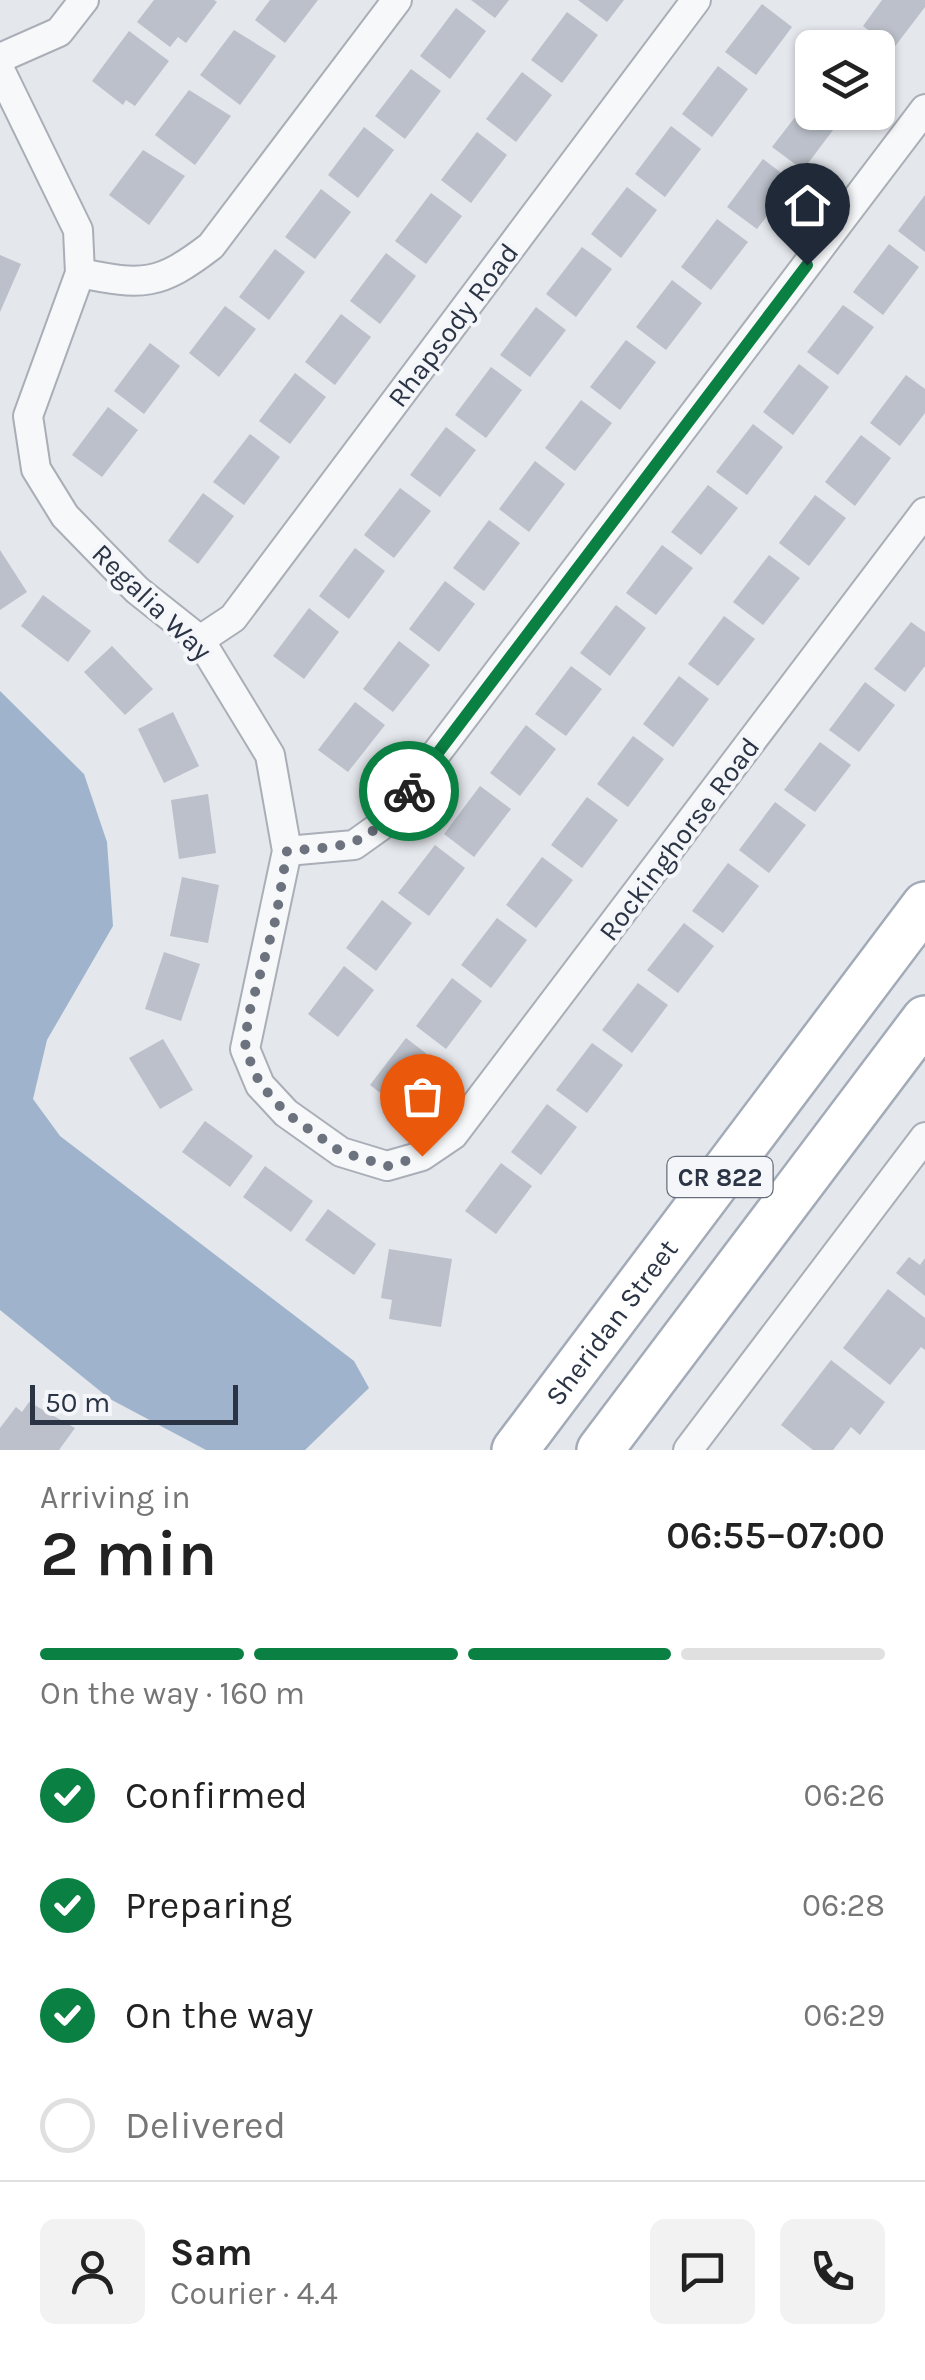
<!DOCTYPE html>
<html lang="en">
<head>
<meta charset="utf-8">
<style>
	:root { --surface:#fff; --page:#f2f2f2; --text:#222; --muted:#767676; --line:#e0e0e0; --accent:#0b8043 }
	body { margin:0; font-family:Karla,sans-serif; background:var(--page); color:var(--text); height:100vh; display:flex; flex-direction:column; font-size:38px; white-space:nowrap }
	* { box-sizing:border-box; margin:0 }
	p { font-size:32px; color:var(--muted) }
	.icon { flex:none; width:55px; height:55px; fill:none; stroke:currentColor; stroke-width:2; stroke-linecap:round; stroke-linejoin:round }
	.map { position:relative; height:1450px; overflow:hidden }
	.sheet { display:flex; flex-direction:column; background:var(--surface); flex:1 }
	.sheet>* { flex:none }
	.fabs { position:absolute; left:795px; top:30px; display:grid; gap:20px }
	.fabs a { display:grid; place-items:center; width:100px; height:100px; border-radius:15px; background:var(--surface); box-shadow:0 2px 8px #0004; font-size:50px }
	.scale { position:absolute; left:30px; bottom:25px; width:208px; box-sizing:border-box; padding-left:10px; border:5px solid #2b3445; border-top:0; font-size:28px; line-height:35px; white-space:nowrap; color:#2b3445; -webkit-text-stroke:8px #f4f6f9; paint-order:stroke }
	.pin { position:absolute; display:grid; place-items:center; width:85px; height:85px; color:#fff; margin:-102px -42px; border-radius:50% 50% 50% 0; rotate:-45deg; box-shadow:0 0 10px #0007 }
	.pin .icon { rotate:45deg }
	.courier { position:absolute; display:grid; place-items:center; width:100px; height:100px; margin:-50px; border:8px solid #0b8043; border-radius:50%; background:#fff; color:#222; box-shadow:0 2px 12px #0007 }
	.summary em { font-style:normal; font-weight:600 }
	.summary div { display:flex; flex-direction:column-reverse }
	.summary { display:flex; align-items:center; justify-content:space-between; height:170px; padding:0 40px }
	h1 { font-size:65px; font-weight:600; line-height:75px }
	.bar { display:grid; grid-template-columns:repeat(4,1fr); gap:15px 10px; align-content:center; height:120px; padding:0 40px }
	.bar i { height:12px; border-radius:8px; background:var(--line) }
	.bar .on { background:var(--accent) }
	.bar p { grid-column:span 4 }
	.line { display:flex; align-items:center; gap:25px; padding:0 40px; border-top:2px solid var(--line) }
	.line div { flex:1 }
	.round { display:grid; place-items:center; flex:none; width:105px; height:105px; border-radius:15px; background:var(--page) }
	ol { padding:0 40px; list-style:none }
	li { display:flex; align-items:center; gap:30px; height:110px }
	li p { margin-inline-start:auto }
	li .icon { padding:10px; border-radius:50%; background:var(--accent); color:#fff; stroke-width:4 }
	li:last-child { color:var(--muted) }
	li i { width:55px; height:55px; border:5px solid var(--line); border-radius:50% }
	.map>svg:first-child { display:block }
	.water { fill:#9fb4cc }
	.building { fill:#bbc0ca }
	.lines { fill:none; stroke-linecap:round; stroke-linejoin:round }
	.street-casing { stroke:#a9aeb7; stroke-width:32 }
	.primary-casing { stroke:#a3abb8; stroke-width:50 }
	.street { stroke:#f7f8fa; stroke-width:28 }
	.primary { stroke:#fff; stroke-width:45 }
	.done { stroke:#6c737f; stroke-width:10; stroke-dasharray:0 18 }
	.route { stroke:#0b8043; stroke-width:12 }
	.labels { text-anchor:middle; dominant-baseline:central; stroke-width:8; stroke-linejoin:round; paint-order:stroke }
	.shield { fill:#f4f6f9; stroke:#676e7b; stroke-width:2.5 }
	.shield-label { font-size:25px; font-weight:bold; fill:#2b3445 }
	.street-label { font-size:28px; fill:#2b3445; stroke:#f4f6f9 }
</style>
</head>
<body>
<div class="map">
<svg width="925" height="1450" viewBox="0 0 925 1450">
	<rect width="100%" height="100%" fill="#e4e7ec"/>
	<polygon class="water" points="0,691 84,774 107,842 113,926 47,1040 33,1099 60,1136 354,1361 369,1388 305,1450 206,1450 110,1399 0,1310"/>
	<g class="building">
		<polygon points="154,0 214,0 217,2 186,43 178,37 170,47 137,22"/>
		<polygon points="270,0 318,0 285,43 255,20"/>
		<polygon points="471,0 509,0 495,18"/>
		<polygon points="578,0 624,0 607,22"/>
		<polygon points="882,0 925,0 925,7 893,49 863,26"/>
		<polygon points="762,4 792,27 756,75 725,52"/>
		<polygon points="456,8 486,31 450,79 420,56"/>
		<polygon points="567,12 598,35 562,83 531,60"/>
		<polygon points="234,30 276,56 240,105 200,75"/>
		<polygon points="129,31 169,61 135,106 126,100 123,105 92,81"/>
		<polygon points="718,66 748,89 712,137 682,114"/>
		<polygon points="411,69 441,91 405,139 375,116"/>
		<polygon points="522,72 552,95 516,142 486,119"/>
		<polygon points="189,90 231,116 195,165 155,135"/>
		<polygon points="809,99 812,112 826,112 839,122 803,170 772,147"/>
		<polygon points="671,126 701,149 665,197 635,174"/>
		<polygon points="364,127 394,150 358,198 328,175"/>
		<polygon points="477,132 507,155 471,203 441,180"/>
		<polygon points="143,150 185,176 149,225 109,195"/>
		<polygon points="763,159 793,182 757,229 727,207"/>
		<polygon points="627,187 657,210 621,258 591,234"/>
		<polygon points="321,189 351,212 315,259 285,237"/>
		<polygon points="431,193 462,216 426,264 395,241"/>
		<polygon points="925,195 925,252 898,231"/>
		<polygon points="717,219 748,242 711,290 681,267"/>
		<polygon points="889,244 919,267 883,315 853,292"/>
		<polygon points="582,247 612,269 576,317 546,294"/>
		<polygon points="275,249 305,272 269,320 239,297"/>
		<polygon points="386,253 416,276 380,324 350,301"/>
		<polygon points="0,255 21,264 0,312"/>
		<polygon points="672,280 702,303 666,350 636,327"/>
		<polygon points="843,305 874,327 838,375 807,352"/>
		<polygon points="225,306 256,329 219,377 189,353"/>
		<polygon points="536,307 566,330 530,377 500,355"/>
		<polygon points="341,314 371,337 335,385 305,362"/>
		<polygon points="626,340 656,362 620,410 590,387"/>
		<polygon points="150,343 180,366 144,414 114,391"/>
		<polygon points="799,364 829,387 793,435 763,412"/>
		<polygon points="491,367 522,390 486,438 455,415"/>
		<polygon points="295,373 326,397 290,444 259,421"/>
		<polygon points="906,375 925,389 925,413 900,446 870,423"/>
		<polygon points="581,400 612,423 575,471 545,448"/>
		<polygon points="108,407 138,430 102,477 72,455"/>
		<polygon points="753,424 783,447 747,495 716,472"/>
		<polygon points="446,427 476,450 440,497 410,475"/>
		<polygon points="250,434 280,457 244,505 213,482"/>
		<polygon points="861,435 891,458 855,506 825,482"/>
		<polygon points="535,461 565,484 529,532 499,509"/>
		<polygon points="708,485 738,508 701,555 671,532"/>
		<polygon points="400,488 431,511 394,558 364,535"/>
		<polygon points="203,493 234,516 198,564 168,541"/>
		<polygon points="815,495 846,518 809,566 779,543"/>
		<polygon points="489,520 520,543 484,591 453,568"/>
		<polygon points="662,545 693,568 656,615 626,593"/>
		<polygon points="355,548 385,571 349,619 319,596"/>
		<polygon points="0,550 27,592 0,610"/>
		<polygon points="769,555 800,578 763,625 733,602"/>
		<polygon points="445,581 475,604 439,652 409,629"/>
		<polygon points="43,595 91,631 68,662 21,626"/>
		<polygon points="616,605 646,628 610,676 580,653"/>
		<polygon points="309,608 339,632 304,679 273,656"/>
		<polygon points="724,616 755,639 718,686 688,664"/>
		<polygon points="911,622 925,632 925,666 905,692 874,669"/>
		<polygon points="399,641 430,665 393,712 363,689"/>
		<polygon points="112,646 153,689 125,715 84,672"/>
		<polygon points="571,666 602,689 566,736 535,714"/>
		<polygon points="679,676 709,699 673,747 643,724"/>
		<polygon points="865,682 895,705 859,752 829,730"/>
		<polygon points="355,702 385,725 348,772 318,750"/>
		<polygon points="173,712 199,766 164,783 138,729"/>
		<polygon points="526,725 556,749 520,796 490,773"/>
		<polygon points="633,736 664,759 628,807 597,784"/>
		<polygon points="820,742 851,765 815,812 784,790"/>
		<polygon points="480,786 511,809 474,857 444,834"/>
		<polygon points="208,794 216,853 179,859 171,800"/>
		<polygon points="587,797 618,820 582,868 551,845"/>
		<polygon points="775,802 806,825 769,873 739,850"/>
		<polygon points="435,845 465,868 429,916 398,893"/>
		<polygon points="542,857 573,880 536,928 506,905"/>
		<polygon points="728,863 759,886 723,933 692,911"/>
		<polygon points="182,877 219,885 208,943 170,936"/>
		<polygon points="382,900 412,923 376,971 346,948"/>
		<polygon points="497,918 527,940 491,988 461,965"/>
		<polygon points="684,923 714,946 678,993 647,970"/>
		<polygon points="164,952 200,964 181,1021 145,1009"/>
		<polygon points="344,966 374,990 338,1037 308,1014"/>
		<polygon points="452,978 482,1001 446,1049 416,1026"/>
		<polygon points="638,983 668,1005 632,1053 602,1030"/>
		<polygon points="406,1038 436,1061 400,1108 370,1085"/>
		<polygon points="163,1039 193,1090 160,1109 129,1058"/>
		<polygon points="592,1043 623,1065 587,1113 556,1090"/>
		<polygon points="547,1104 577,1127 541,1175 511,1152"/>
		<polygon points="205,1121 253,1156 230,1187 182,1152"/>
		<polygon points="501,1163 532,1186 496,1234 465,1211"/>
		<polygon points="265,1166 313,1201 291,1232 243,1197"/>
		<polygon points="328,1209 376,1244 354,1275 305,1240"/>
		<polygon points="389,1249 452,1259 441,1327 389,1319 392,1300 381,1298"/>
		<polygon points="909,1257 920,1265 925,1258 925,1296 896,1273"/>
		<polygon points="888,1289 925,1318 925,1350 921,1347 890,1385 843,1348"/>
		<polygon points="831,1360 885,1402 860,1435 851,1427 833,1450 813,1450 781,1425"/>
		<polygon points="29,1402 75,1428 59,1450 0,1450 0,1428 16,1407 22,1412"/>
	</g>
	<g class="lines">
		<defs>
			<g id="street">
				<polyline points="0,58 59,32 84,0"/>
				<polyline points="0,70 78,230 80,273 28,416 36,469 65,516 137,590 200,640 270,755 287,851 245,1049 260,1085 286,1113 341,1152 387,1166 422,1156 453,1135 925,512"/>
				<path d="M80,273C143,286 159,286 211,246L397,0"/>
				<polyline points="200,640 233,618 696,0"/>
				<polyline points="287,851 354,845 382,825 925,109"/>
				<polyline points="688,1450 925,1137"/>
			</g>
			<g id="primary">
				<path id="s1" d="M515,1450L925,905"/>
				<polyline points="600,1450 925,1019"/>
			</g>
		</defs>
		<use href="#street" class="street-casing"/>
		<use href="#primary" class="primary-casing"/>
		<use href="#street" class="street"/>
		<use href="#primary" class="primary"/>
	</g>
	<g class="lines">
		<path class="done" d="M409,791C365,848 356,845 287,851L276,918L248,1017L245,1049L260,1084L286,1113L341,1152L388,1166L422,1156"/>
		<polyline class="route" points="409,791 807,265"/>
	</g>
	<g class="labels">
		<rect class="shield" x="667.5" y="1157" width="105" height="40" rx="8"/>
		<g class="shield-label">
			<text x="720" y="1177">CR 822</text>
		</g>
		<g class="street-label">
			<text transform="translate(453 325) rotate(-53)">Rhapsody Road</text>
			<text transform="translate(152 602) rotate(44)">Regalia Way</text>
			<text transform="translate(679 839) rotate(-53)">Rockinghorse Road</text>
			<text stroke="none"><textPath href="#s1" startOffset="160">Sheridan Street</textPath></text>
		</g>
	</g>
</svg>
<div class="fabs">
<a><svg class="icon" aria-label="layers" viewBox="0 0 24 24"><path d="M12 4l9 5-9 5-9-5zM3 14l9 5 9-5"/></svg></a>
</div>
<div class="scale">50 m</div>
<div class="pin" style="left:422px;top:1156px;background:#ea580c"><svg class="icon" aria-label="bag" viewBox="0 0 24 24"><path d="M5 8h14l-1 12H6zM9 8a3 3 0 0 1 6 0"/></svg></div>
<div class="pin" style="left:807px;top:265px;background:#1f2937"><svg class="icon" aria-label="home" viewBox="0 0 24 24"><path d="M3 11l9-7 9 7M6 9v11h12V9"/></svg></div>
<div class="courier" style="left:409px;top:791px"><svg class="icon" aria-label="bike" viewBox="0 0 24 24"><circle cx="6" cy="16" r="4"/><circle cx="18" cy="16" r="4"/><path d="M6 16l4-8h5l3 8M10 8l3 8H6M13 5h3"/></svg></div>
</div>
<section class="sheet">
<div class="summary"><div><h1>2 min</h1><p>Arriving in</p></div><em>06:55–07:00</em></div>
<div class="bar"><i class="on"></i><i class="on"></i><i class="on"></i><i></i><p>On the way · 160 m</p></div>
<ol>
<li><svg class="icon" aria-label="check" viewBox="0 0 24 24"><path d="M5 12l5 5 9-10"/></svg>Confirmed<p>06:26</p></li>
<li><svg class="icon" aria-label="check" viewBox="0 0 24 24"><path d="M5 12l5 5 9-10"/></svg>Preparing<p>06:28</p></li>
<li><svg class="icon" aria-label="check" viewBox="0 0 24 24"><path d="M5 12l5 5 9-10"/></svg>On the way<p>06:29</p></li>
<li><i></i>Delivered</li>
</ol>
<div class="line" style="height:180px"><a class="round"><svg class="icon" aria-label="person" viewBox="0 0 24 24"><circle cx="12" cy="8" r="4"/><path d="M4 21q1-7 8-7t8 7"/></svg></a><div><b>Sam</b><p>Courier · 4.4</p></div><a class="round"><svg class="icon" aria-label="chat" viewBox="0 0 24 24"><path d="M4 5h16v11H9l-5 4z"/></svg></a><a class="round"><svg class="icon" aria-label="phone" viewBox="0 0 24 24"><path d="M5 4h4l2 5-3 2q2 4 5 5l2-3 5 2v4C11 20 4 13 5 4z"/></svg></a></div>
</section>
</body>
</html>
